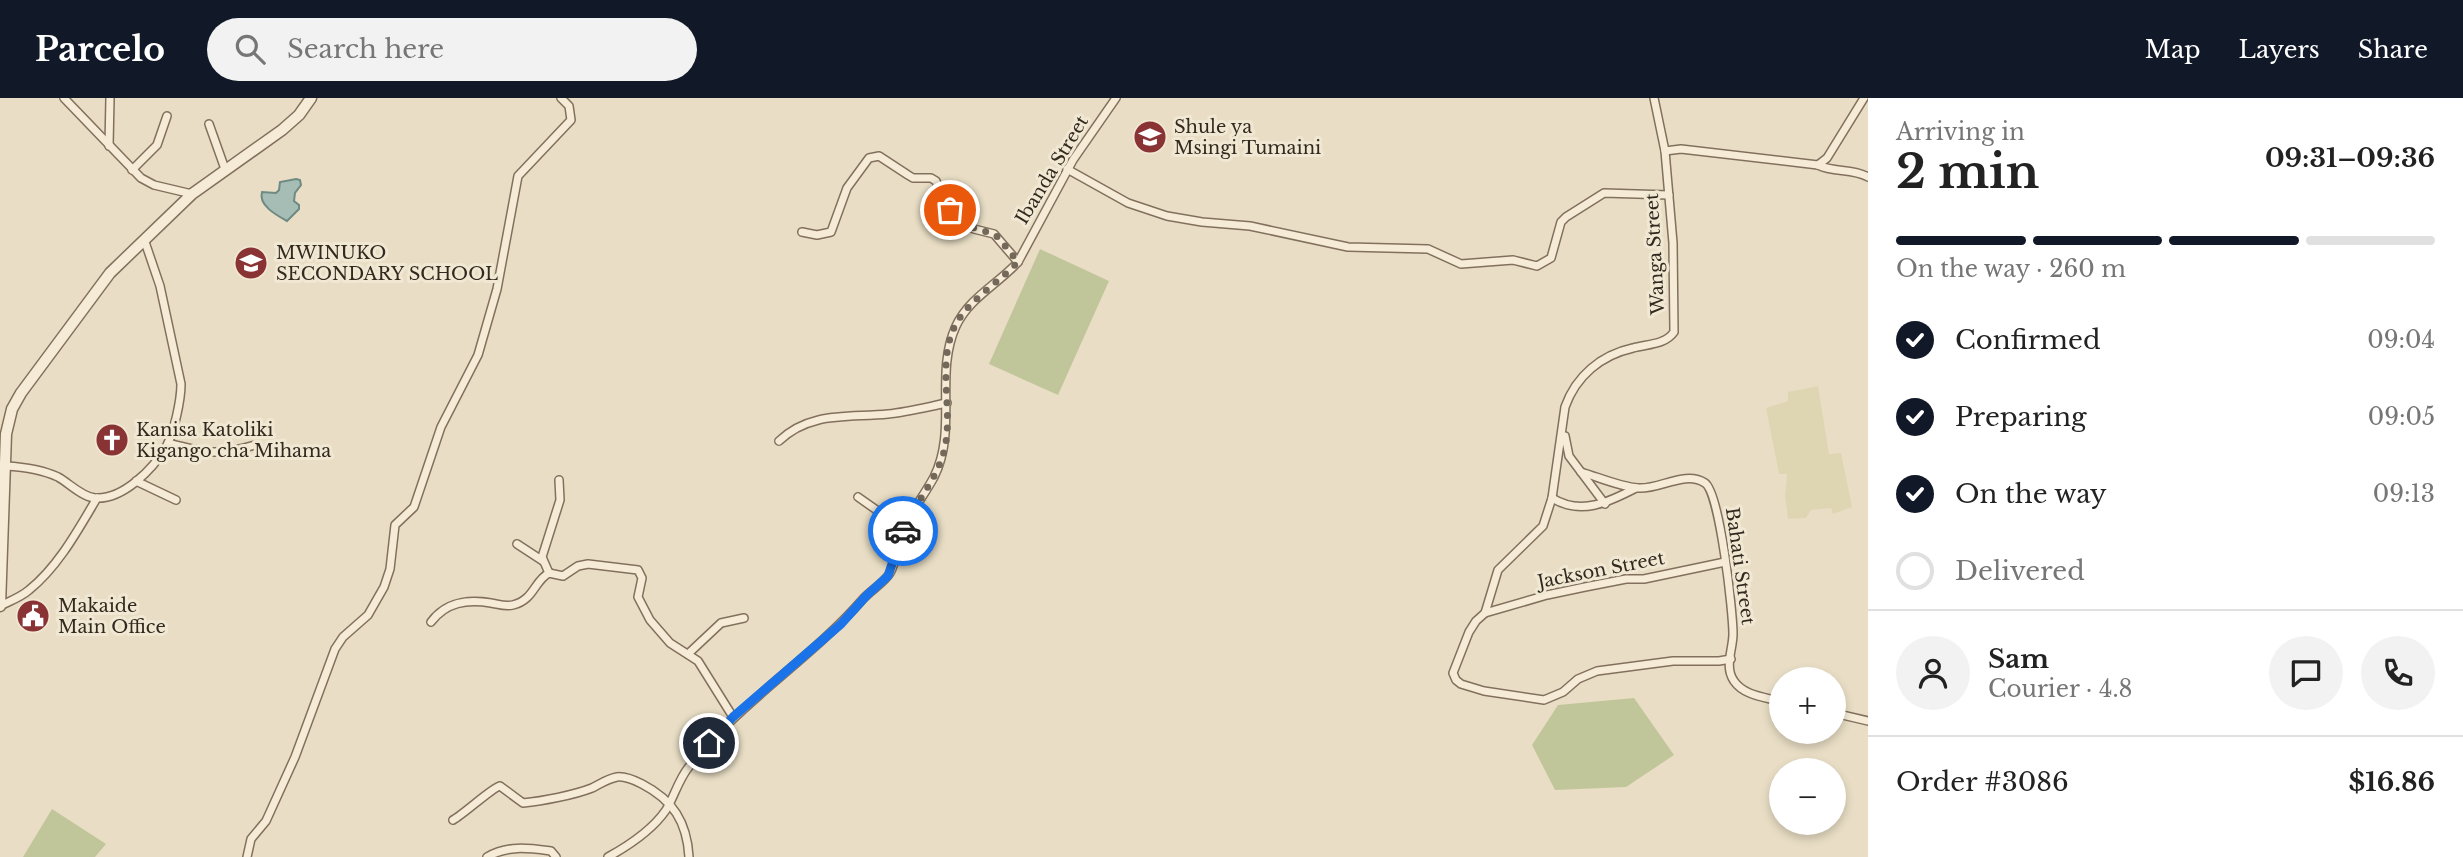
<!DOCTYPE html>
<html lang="en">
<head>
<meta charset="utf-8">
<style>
	:root { --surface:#fff; --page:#f2f2f2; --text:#222; --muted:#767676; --line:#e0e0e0; --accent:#111827 }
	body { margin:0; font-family:"Libre Baskerville",serif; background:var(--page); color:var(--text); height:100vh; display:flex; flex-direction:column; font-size:26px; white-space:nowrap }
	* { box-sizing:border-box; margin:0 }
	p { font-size:23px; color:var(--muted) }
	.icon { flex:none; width:38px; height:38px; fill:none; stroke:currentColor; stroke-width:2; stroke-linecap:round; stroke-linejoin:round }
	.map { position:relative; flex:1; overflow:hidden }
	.side { display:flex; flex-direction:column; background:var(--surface); width:595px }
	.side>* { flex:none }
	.buttons { position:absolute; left:1769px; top:569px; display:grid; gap:14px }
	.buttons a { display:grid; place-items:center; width:77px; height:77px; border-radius:50%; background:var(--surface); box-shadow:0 4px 10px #0003; font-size:35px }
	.pin { position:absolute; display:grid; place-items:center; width:60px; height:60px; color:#fff; margin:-30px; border:4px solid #fff; border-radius:50%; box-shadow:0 2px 7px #0007 }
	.courier { position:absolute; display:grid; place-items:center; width:70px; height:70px; margin:-35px; border:5px solid #1a73e8; border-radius:50%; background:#fff; color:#222; box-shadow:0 2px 9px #0007 }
	.headline em { font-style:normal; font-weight:700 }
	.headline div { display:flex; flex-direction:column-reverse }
	.headline { display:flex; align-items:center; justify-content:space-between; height:119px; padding:0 28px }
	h1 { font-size:46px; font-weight:700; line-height:52px }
	.bar { display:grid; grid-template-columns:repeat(4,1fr); gap:10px 7px; align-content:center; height:84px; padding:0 28px }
	.bar i { height:9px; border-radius:5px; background:var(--line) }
	.bar .active { background:var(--accent) }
	.bar p { grid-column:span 4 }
	.line { display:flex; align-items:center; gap:18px; padding:0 28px; border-top:2px solid var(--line) }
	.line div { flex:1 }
	.round { display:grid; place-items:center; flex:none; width:74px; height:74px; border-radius:37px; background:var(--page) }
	ol { padding:0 28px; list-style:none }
	li { display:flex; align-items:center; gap:21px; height:77px }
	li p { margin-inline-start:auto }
	li .icon { padding:7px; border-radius:50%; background:var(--accent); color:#fff; stroke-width:4 }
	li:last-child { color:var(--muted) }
	li i { width:38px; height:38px; border:4px solid var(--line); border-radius:50% }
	header { display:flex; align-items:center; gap:42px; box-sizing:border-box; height:98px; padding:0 35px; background:var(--accent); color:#fff }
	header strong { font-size:33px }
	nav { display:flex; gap:38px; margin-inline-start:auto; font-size:24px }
	.search { width:490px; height:63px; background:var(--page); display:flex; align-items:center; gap:18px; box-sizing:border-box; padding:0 24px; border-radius:38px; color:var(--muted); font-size:26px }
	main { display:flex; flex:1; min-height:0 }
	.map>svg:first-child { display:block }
	.farmland { fill:#ded6b3 }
	.green { fill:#c1c69a }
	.water { fill:#a6bdb6; stroke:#6e8a83; stroke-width:2 }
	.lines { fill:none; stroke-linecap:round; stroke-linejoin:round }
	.minor-casing { stroke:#82705d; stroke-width:10 }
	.tertiary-casing { stroke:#82705d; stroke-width:13 }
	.minor { stroke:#f5ebd7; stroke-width:7 }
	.tertiary { stroke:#f5ebd7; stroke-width:10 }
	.done { stroke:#736859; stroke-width:7; stroke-dasharray:0 12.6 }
	.route { stroke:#1a73e8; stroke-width:9 }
	.labels { text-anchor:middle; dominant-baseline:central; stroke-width:6; stroke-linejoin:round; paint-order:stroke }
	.poi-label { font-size:18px; fill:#34291f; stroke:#f1e8d4; text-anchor:start }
	.street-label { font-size:18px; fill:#34291f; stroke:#f1e8d4 }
</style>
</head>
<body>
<header>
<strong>Parcelo</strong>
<div class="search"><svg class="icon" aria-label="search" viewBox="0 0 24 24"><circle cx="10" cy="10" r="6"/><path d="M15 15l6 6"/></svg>Search here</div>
<nav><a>Map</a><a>Layers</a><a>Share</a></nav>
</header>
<main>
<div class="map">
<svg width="1868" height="759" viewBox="0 0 1868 759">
	<rect width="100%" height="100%" fill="#e9dec5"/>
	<polygon class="farmland" points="1818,288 1829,356 1841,355 1852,409 1833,416 1831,410 1811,412 1806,420 1788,421 1785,398 1787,376 1779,376 1766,310 1788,303 1788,294"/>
	<g class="green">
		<polygon points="1040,151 1109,183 1058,297 989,266"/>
		<polygon points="1634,600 1674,657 1626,689 1555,692 1532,647 1558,607"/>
		<polygon points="52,711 106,746 95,759 23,759"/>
	</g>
	<path class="water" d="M296,81L300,82L301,87L295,95L294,103L299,107V111L287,123C276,117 258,107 262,94L276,95L279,92L280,84Z"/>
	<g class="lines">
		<defs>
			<g id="minor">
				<polyline points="64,0 141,80 154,87 192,96"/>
				<path d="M1654,0L1665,53L1673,145L1674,234C1665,247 1647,246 1633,250C1601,257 1576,278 1565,309L1552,400L1543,428L1498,472L1485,515L1476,523L1469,534L1453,575L1456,582L1461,586L1484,593L1544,602L1563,594L1578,581L1597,573L1673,563H1719L1731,561"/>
				<polyline points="209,26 225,71"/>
				<polyline points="109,48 110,0"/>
				<path d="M1665,53L1681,51L1818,67C1834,75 1852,70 1868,79"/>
				<polyline points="1818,67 1827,60 1864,0"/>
				<polyline points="1067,71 1128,105 1167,118 1202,124 1250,128 1348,149 1428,151 1461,166 1513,162 1537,168 1551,160 1561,124 1566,119 1604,95 1669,97"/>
				<polyline points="132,72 157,47 167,18"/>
				<polyline points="802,134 817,137 831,134 847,90 869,60 879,58 908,77 913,80 931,80 936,83 944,104 961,123 974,131 994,136 1018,164"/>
				<polyline points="1565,338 1569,358 1605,406"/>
				<path d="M779,343C810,313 849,320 888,316C907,314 927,309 947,305"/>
				<path d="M168,345C206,355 217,358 255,347"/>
				<path d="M6,368C24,369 41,371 58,379C69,385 82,399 95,400C123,402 153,371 166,349C174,335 181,302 181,286L160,188L144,141"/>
				<path d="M1581,374C1598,379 1621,389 1638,390C1659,392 1685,372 1705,385C1720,395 1733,515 1733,536C1733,551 1724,569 1734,583C1744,598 1766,599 1782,604"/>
				<polyline points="136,383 176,402"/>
				<polyline points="858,399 878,413 889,425 907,424"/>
				<path d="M1552,400C1581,418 1609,404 1636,390"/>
				<polyline points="517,446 543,463"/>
				<polyline points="549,475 542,459 560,402 559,382"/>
				<path d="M0,508C10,503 21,499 29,492C58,469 78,432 97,400"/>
				<polyline points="1485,515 1547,497 1585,489 1626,481 1644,481 1725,464"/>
				<path d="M431,524C446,504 467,501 491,505C498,506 505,509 513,507C534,502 534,483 549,475L563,478L578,468L588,466L638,472L642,480L638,499L650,522L670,545L698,563L733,619"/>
				<polyline points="688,556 721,525 744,520"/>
				<polyline points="1834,615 1868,623"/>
				<path d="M453,722C464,716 493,689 500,688L523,705C543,703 574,697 592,690C600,686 607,681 617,679C625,678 634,682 642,686C673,702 687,724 689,759"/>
				<polyline points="247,759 251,741 266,723 295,659 335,551 343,539 368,517 384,489 390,471 395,427 414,409 441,329 478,257 497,191 518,78 571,22 569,8 561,0"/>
				<path d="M487,759C508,747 528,750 551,753L556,759"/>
				<path d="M608,759C628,748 653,731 666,712C674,699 678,683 688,670C738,605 810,562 863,501C871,492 884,485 890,475C897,462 899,444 905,429C912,412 925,396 934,379C958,331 934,276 956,228C969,200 998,186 1018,164L1073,62L1116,0"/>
			</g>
			<polyline id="tertiary" points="0,508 6,336 12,311 21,295 110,175 192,96 282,32 299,17 311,0"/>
		</defs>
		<use href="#minor" class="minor-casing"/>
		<use href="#tertiary" class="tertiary-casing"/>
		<use href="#minor" class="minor"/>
		<use href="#tertiary" class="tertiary"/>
	</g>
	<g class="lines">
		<path class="done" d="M903,433C914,407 934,385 943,357C956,315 934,264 957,224C973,199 998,185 1018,164L999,140L994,136L968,128L950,112"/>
		<polyline class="route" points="709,645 733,619 841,526 867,497 888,478 903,433"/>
	</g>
	<defs>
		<symbol id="school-disc" viewBox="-11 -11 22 22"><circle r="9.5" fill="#8a3335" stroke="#f1e8d4"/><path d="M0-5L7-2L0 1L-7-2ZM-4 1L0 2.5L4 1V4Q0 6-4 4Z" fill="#fff"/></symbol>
		<symbol id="church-disc" viewBox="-11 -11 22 22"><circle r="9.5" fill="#8a3335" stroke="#f1e8d4"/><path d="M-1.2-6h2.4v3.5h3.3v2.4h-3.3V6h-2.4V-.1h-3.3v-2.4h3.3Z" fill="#fff"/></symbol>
		<symbol id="civic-disc" viewBox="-11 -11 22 22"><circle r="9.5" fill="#8a3335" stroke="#f1e8d4"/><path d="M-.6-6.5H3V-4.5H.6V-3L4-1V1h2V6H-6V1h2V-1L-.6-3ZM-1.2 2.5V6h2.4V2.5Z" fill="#fff"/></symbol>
	</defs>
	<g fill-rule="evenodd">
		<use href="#school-disc" x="1131" y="20" width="38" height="38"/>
		<use href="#school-disc" x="232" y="146" width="38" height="38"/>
		<use href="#church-disc" x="93" y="323" width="38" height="38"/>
		<use href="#civic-disc" x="14" y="499" width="38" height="38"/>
	</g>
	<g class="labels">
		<g class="poi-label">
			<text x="1174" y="29">Shule ya<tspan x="1174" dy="21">Msingi Tumaini</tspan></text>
			<text x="276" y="155">MWINUKO<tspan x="276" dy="21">SECONDARY SCHOOL</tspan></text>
			<text x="136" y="332">Kanisa Katoliki<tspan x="136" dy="21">Kigango cha Mihama</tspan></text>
			<text x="58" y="508">Makaide<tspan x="58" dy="21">Main Office</tspan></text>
		</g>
		<g class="street-label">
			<text transform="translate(1052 72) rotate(-59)">Ibanda Street</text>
			<text transform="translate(1655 156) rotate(-93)">Wanga Street</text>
			<text transform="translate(1740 468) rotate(82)">Bahati Street</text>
			<text transform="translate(1601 472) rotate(-11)">Jackson Street</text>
		</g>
	</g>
</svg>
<div class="buttons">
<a>+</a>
<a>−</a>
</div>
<div class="pin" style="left:950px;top:112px;background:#ea580c"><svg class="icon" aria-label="bag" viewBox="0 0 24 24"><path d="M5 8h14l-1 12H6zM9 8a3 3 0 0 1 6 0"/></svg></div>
<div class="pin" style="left:709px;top:645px;background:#1f2937"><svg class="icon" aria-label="home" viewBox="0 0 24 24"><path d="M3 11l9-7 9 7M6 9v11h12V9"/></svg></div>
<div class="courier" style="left:903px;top:433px"><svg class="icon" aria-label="car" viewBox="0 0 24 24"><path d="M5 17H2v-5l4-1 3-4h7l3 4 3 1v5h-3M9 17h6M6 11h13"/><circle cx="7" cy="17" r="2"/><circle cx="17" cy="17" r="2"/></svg></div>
</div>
<section class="side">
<div class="headline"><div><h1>2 min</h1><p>Arriving in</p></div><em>09:31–09:36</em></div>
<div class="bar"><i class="active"></i><i class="active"></i><i class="active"></i><i></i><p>On the way · 260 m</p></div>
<ol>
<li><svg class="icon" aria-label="check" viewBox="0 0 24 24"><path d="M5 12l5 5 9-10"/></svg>Confirmed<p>09:04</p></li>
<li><svg class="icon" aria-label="check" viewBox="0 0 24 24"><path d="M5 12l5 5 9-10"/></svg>Preparing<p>09:05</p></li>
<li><svg class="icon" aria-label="check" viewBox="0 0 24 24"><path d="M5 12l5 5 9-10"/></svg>On the way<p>09:13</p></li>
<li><i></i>Delivered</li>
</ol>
<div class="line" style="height:126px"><a class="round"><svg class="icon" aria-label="person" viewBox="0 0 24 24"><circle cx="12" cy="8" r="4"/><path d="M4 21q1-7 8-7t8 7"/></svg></a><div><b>Sam</b><p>Courier · 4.8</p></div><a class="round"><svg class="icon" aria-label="chat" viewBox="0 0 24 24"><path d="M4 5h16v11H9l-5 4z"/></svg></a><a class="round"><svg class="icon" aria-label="phone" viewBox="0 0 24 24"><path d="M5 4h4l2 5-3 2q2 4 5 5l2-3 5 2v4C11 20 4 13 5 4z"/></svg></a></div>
<div class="line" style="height:91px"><div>Order #3086</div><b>$16.86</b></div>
</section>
</main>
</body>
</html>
